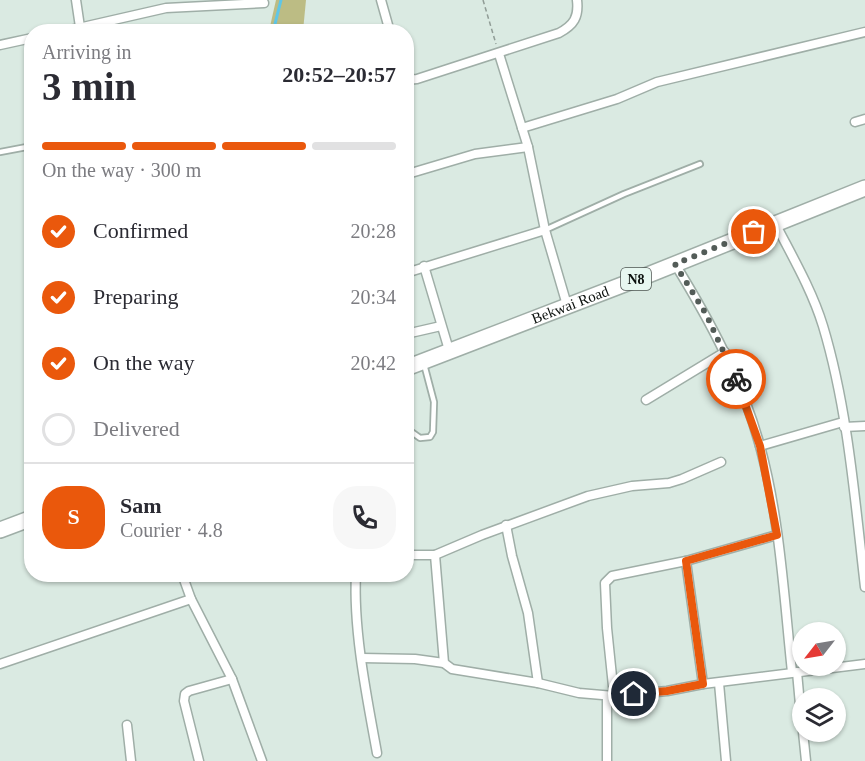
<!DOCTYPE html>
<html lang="en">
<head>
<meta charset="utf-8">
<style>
	:root { --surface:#fff; --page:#f7f7f7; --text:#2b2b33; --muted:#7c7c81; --line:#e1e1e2; --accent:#ea580c }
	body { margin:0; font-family:Georgia,serif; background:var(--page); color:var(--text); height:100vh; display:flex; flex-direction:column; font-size:22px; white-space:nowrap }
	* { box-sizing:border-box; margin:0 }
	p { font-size:20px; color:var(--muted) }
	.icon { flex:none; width:33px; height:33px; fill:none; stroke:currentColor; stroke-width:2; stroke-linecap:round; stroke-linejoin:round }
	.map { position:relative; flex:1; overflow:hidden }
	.side { position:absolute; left:24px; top:24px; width:390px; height:558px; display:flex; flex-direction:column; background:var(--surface); border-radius:24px; box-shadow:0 2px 4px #0004 }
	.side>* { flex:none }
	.needle { width:39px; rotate:239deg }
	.fabs { position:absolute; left:792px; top:622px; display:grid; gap:12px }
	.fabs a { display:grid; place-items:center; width:54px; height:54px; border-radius:50%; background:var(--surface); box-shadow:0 2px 4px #0004; font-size:30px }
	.pin { position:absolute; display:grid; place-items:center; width:51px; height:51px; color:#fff; margin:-26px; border:3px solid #fff; border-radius:50%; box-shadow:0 2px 6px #0007 }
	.courier { position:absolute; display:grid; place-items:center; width:60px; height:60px; margin:-30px; border:4px solid #ea580c; border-radius:50%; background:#fff; color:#222; box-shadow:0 2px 8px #0007 }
	.head em { font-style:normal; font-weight:800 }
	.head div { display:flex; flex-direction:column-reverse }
	.head { display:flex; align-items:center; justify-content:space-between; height:102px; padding:0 18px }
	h1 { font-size:39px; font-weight:800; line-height:45px }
	.bar { display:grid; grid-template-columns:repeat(4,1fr); gap:9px 6px; align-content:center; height:72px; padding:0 18px }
	.bar i { height:8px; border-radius:4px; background:var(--line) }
	.bar .selected { background:var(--accent) }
	.bar p { grid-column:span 4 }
	.line { display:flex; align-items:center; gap:15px; padding:0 18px; border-top:2px solid var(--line) }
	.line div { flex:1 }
	.round { display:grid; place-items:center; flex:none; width:63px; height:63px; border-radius:24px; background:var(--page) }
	ol { padding:0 18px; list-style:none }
	li { display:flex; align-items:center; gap:18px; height:66px }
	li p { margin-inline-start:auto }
	li .icon { padding:6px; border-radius:50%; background:var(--accent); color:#fff; stroke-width:4 }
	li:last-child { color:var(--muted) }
	li i { width:33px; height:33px; border:3px solid var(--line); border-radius:50% }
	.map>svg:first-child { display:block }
	.green { fill:#bcbc84 }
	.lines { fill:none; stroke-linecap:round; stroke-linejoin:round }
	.stream { stroke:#5fc6e7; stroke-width:3 }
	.lane-casing { stroke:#9faea7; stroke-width:8 }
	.street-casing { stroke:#9faea7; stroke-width:11 }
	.highway-casing { stroke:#9faea7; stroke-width:18 }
	.path { stroke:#909c96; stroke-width:1.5; stroke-dasharray:4.5 3; stroke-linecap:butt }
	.lane { stroke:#fff; stroke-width:4.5 }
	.street { stroke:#fff; stroke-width:8 }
	.highway { stroke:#fff; stroke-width:15 }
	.done { stroke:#535c58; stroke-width:6; stroke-dasharray:0 10.8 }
	.route { stroke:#ea580c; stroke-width:8 }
	.labels { text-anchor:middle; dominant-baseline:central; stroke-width:6; stroke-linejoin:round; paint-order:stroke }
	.shield { fill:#e7f7f0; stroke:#4d5551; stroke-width:1.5 }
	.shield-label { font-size:14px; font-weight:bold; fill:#0b100d }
	.street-label { font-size:15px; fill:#0b100d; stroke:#e7f7f0 }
</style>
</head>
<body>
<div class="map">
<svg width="865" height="761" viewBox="0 0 865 761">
	<rect width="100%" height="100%" fill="#daeae2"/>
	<polygon class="green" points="276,0 306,0 303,31 269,31"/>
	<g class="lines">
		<polyline class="stream" points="273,32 281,0"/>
		<defs>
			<g id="lane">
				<polyline points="0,152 32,146"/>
				<polyline points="545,230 624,194 700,164"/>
				<polyline points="406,428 420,438 430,437 433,432 434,402 424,364"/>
			</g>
			<g id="street">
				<polyline points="76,0 80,27"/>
				<polyline points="381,0 390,32"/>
				<polyline points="61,32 166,8 264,3"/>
				<polyline points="0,45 32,38"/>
				<polyline points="499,54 528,147 545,230 567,305"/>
				<path d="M406,80L417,79L559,33C574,25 579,17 577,0"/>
				<polyline points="855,122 865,119"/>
				<polyline points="522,128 617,99 657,82 865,32"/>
				<polyline points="411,173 475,154 528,147"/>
				<path d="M775,223C792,256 812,290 823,326C848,409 855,501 865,587"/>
				<path d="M675,264C710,321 742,380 760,446C780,519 784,597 792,672"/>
				<polyline points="424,266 449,350"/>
				<polyline points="406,273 545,230"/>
				<polyline points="406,334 441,326"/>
				<polyline points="646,400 725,352"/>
				<polyline points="844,427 865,426"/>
				<polyline points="760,446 843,422"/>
				<polyline points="506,525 512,556 528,613 538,683"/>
				<polyline points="406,555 435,555 482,535 588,496 632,486 669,483 682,479 721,462"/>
				<polyline points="435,555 444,663 452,669 538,683 579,693 614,696 667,691 703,684 865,664"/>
				<polyline points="686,561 703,684"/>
				<polyline points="182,574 191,599 232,679 262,761"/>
				<path d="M356,574C353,630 367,698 377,753"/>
				<polyline points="362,658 415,659 444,663"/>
				<polyline points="0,664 191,599"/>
				<polyline points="797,672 802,727"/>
				<polyline points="719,683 726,761"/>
				<polyline points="614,696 607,628 605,583 612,576 686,561 777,535"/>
				<polyline points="127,725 131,761"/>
				<polyline points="803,732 806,761"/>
				<polyline points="199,761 184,701 185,694 189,691 232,679"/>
				<polyline points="607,761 607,696"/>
			</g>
			<g id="highway">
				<path id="s1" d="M406,368L648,275L865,188"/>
				<polyline points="0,530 32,518"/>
			</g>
		</defs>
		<use href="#lane" class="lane-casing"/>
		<use href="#street" class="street-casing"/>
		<use href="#highway" class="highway-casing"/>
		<polyline class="path" points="483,0 496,44"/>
		<use href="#lane" class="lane"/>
		<use href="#street" class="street"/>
		<use href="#highway" class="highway"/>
	</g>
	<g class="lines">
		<polyline class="done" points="736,379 706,314 675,264 754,232"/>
		<polyline class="route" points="634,694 667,691 703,684 686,561 777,535 760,446 736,379"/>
	</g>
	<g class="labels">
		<rect class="shield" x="621" y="268" width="30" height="22" rx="4.5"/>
		<g class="shield-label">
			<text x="636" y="279">N8</text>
		</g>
		<g class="street-label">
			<text stroke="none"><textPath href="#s1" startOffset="176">Bekwai Road</textPath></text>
		</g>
	</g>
</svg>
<div class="fabs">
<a><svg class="needle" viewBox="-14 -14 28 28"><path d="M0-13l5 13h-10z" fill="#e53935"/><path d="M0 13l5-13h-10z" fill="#7c7c81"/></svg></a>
<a><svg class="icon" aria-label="layers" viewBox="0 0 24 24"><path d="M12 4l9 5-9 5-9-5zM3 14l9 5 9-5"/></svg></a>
</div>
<div class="pin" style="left:754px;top:232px;background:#ea580c"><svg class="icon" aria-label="bag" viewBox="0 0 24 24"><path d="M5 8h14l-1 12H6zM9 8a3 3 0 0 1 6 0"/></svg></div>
<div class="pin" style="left:634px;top:694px;background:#1f2937"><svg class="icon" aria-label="home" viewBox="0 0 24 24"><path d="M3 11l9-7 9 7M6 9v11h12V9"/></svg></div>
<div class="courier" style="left:736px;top:379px"><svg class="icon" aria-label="bike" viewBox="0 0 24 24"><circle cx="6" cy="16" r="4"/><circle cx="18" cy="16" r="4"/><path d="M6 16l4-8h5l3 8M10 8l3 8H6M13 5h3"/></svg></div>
<section class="side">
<div class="head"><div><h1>3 min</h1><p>Arriving in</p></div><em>20:52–20:57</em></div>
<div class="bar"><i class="selected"></i><i class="selected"></i><i class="selected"></i><i></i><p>On the way · 300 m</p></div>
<ol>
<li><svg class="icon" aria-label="check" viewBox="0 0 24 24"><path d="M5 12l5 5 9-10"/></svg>Confirmed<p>20:28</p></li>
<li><svg class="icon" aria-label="check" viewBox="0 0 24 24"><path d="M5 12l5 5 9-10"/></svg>Preparing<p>20:34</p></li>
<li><svg class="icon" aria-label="check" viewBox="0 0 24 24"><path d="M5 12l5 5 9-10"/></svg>On the way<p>20:42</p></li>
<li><i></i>Delivered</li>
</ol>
<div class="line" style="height:108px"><b class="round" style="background:var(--accent);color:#fff">S</b><div><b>Sam</b><p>Courier · 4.8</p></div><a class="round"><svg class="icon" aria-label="phone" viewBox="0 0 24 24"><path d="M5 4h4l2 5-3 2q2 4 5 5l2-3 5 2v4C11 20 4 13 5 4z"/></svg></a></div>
</section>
</div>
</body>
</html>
